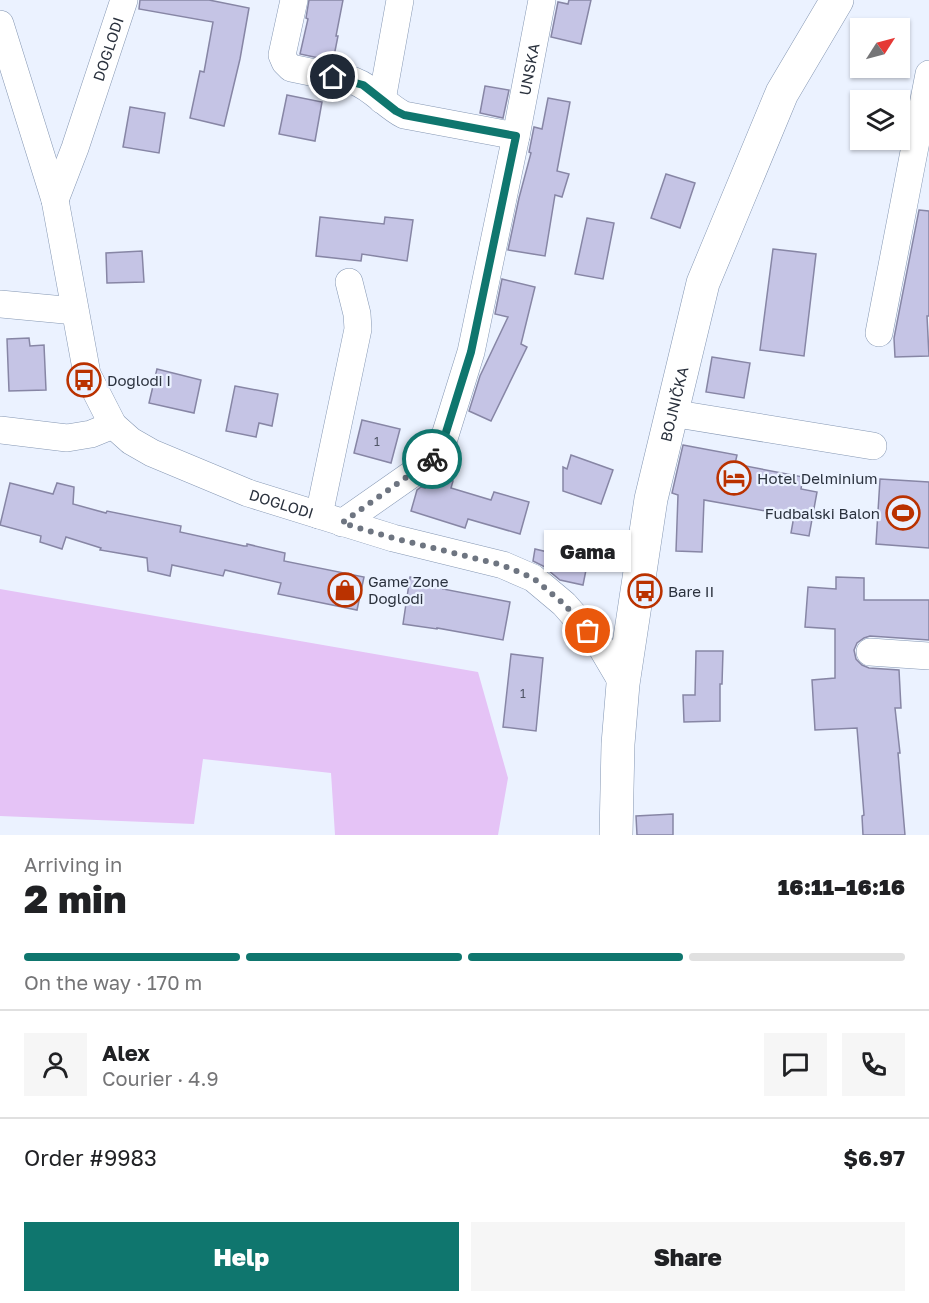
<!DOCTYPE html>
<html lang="en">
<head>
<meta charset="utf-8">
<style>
	:root { --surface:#fff; --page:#f6f6f6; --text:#202124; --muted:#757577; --line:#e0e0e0; --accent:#0f766e }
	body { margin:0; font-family:"Golos Text",sans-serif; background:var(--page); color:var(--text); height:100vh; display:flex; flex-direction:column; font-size:22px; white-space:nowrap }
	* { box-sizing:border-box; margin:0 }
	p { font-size:20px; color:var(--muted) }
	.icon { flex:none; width:33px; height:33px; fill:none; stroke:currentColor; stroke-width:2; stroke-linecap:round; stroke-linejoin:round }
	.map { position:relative; height:835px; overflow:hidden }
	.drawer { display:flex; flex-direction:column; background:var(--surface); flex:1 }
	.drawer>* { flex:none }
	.needle { width:39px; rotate:54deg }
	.buttons { position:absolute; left:850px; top:18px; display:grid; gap:12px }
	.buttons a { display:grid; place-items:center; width:60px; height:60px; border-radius:0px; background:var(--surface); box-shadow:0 2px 4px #0004; font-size:30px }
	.pin { position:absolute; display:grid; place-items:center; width:51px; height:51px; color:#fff; margin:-26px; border:3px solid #fff; border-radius:50%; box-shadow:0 2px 6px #0007 }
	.courier { position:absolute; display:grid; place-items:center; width:60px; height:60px; margin:-30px; border:4px solid #0f766e; border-radius:50%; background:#fff; color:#222; box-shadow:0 2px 8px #0007 }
	.bubble { position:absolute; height:42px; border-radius:0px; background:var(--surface); box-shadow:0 2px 4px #0004; font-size:20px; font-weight:800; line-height:42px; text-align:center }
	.summary em { font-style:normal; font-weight:800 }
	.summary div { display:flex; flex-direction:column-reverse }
	.summary { display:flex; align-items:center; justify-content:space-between; height:102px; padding:0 24px }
	h1 { font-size:39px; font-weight:800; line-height:45px }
	.bar { display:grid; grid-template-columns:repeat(4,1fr); gap:9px 6px; align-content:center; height:72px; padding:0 24px }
	.bar i { height:8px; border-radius:4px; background:var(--line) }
	.bar .active { background:var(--accent) }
	.bar p { grid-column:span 4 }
	.line { display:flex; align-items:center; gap:15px; padding:0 24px; border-top:2px solid var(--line) }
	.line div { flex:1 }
	.round { display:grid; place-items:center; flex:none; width:63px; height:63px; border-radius:0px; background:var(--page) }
	.button { display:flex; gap:12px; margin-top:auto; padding:12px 24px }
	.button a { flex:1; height:69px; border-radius:0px; background:var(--accent); color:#fff; font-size:24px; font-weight:800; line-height:69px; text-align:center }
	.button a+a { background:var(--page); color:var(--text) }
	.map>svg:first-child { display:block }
	.green { fill:#e5c3f6 }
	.building { fill:#c5c4e5; stroke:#8786a5; stroke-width:1.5 }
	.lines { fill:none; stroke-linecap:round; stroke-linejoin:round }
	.minor-casing { stroke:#8597b3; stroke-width:28 }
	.major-casing { stroke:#8597b3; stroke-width:34 }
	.minor { stroke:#fff; stroke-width:27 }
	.major { stroke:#fff; stroke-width:33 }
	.done { stroke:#6e7581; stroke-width:6; stroke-dasharray:0 10.8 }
	.route { stroke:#0f766e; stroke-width:8 }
	.labels { text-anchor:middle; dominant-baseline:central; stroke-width:4.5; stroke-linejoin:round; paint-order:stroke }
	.number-label { font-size:12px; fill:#515667 }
	.street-label { font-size:15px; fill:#2a313d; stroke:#ebf2ff }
	.poi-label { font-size:15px; fill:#2a313d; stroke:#ebf2ff; text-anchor:start }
</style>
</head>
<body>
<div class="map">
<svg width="929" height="835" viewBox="0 0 929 835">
	<rect width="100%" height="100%" fill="#ebf2ff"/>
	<polygon class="green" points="0,589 478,672 508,778 498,835 335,835 331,773 203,759 194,824 0,816"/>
	<g class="building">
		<polygon points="140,0 209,0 249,8 240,59 224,126 190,118 200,71 204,72 213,22 139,9"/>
		<polygon points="309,0 343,0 336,36 338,36 333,61 300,54 308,19 306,18"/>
		<polygon points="569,0 591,0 581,44 551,37 558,2 568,4"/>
		<polygon points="485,86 509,90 503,118 480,113"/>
		<polygon points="287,95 322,102 315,141 279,134"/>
		<polygon points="548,98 570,102 557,171 569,174 562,197 555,195 545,256 508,250 519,198 531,153 529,152 534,127 542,129"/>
		<polygon points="130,107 165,113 159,153 123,147"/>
		<polygon points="666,174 695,183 680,228 651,218"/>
		<polygon points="919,210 929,211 929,316 927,316 929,356 895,357 894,338"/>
		<polygon points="320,217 384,224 385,217 413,220 407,261 362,254 361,261 316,256"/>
		<polygon points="587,218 614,223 603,279 575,274"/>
		<polygon points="773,249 816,254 804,356 760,350"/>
		<polygon points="142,251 144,282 107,283 106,253"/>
		<polygon points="502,279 535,287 521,344 527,347 491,421 469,411 480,376 508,317 495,314"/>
		<polygon points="29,338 30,346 44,345 46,390 9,391 7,339"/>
		<polygon points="712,357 750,363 744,398 706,392"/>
		<polygon points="157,369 201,380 194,413 149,403"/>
		<polygon points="235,386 278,394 272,426 259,423 256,437 226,431"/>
		<polygon points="362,420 400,429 391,463 354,453"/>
		<polygon points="683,445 737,455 735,464 803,477 801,489 817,492 809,536 791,533 794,516 704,500 702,552 676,551 678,495 672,493"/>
		<polygon points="571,455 613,470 601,504 563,491 563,467 567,469"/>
		<polygon points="437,476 453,481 451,488 491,500 494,492 529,502 520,534 468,519 465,528 411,511 417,490 421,487 425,488 427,483"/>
		<polygon points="880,479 929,482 929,548 876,544"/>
		<polygon points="10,483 53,494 57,483 74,487 73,504 106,513 107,511 181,526 180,532 244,546 247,546 247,544 285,553 284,561 364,577 357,610 278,594 281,583 225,570 223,576 172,565 170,576 148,571 147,558 100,550 101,548 66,537 62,549 40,542 41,536 0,525"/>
		<polygon points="558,544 590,550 583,585 560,580 543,566 533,561 535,549 556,554"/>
		<polygon points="410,577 444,582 443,589 510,602 503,640 437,628 437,629 403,624"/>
		<polygon points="836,577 864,578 864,600 929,600 929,640 870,636 864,638 857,643 854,650 856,659 862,665 869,668 899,670 901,708 895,708 900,753 898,753 905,835 863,835 862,816 864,815 857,728 815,730 812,680 835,678 835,629 805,627 808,587 836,589"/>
		<polygon points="696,651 723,651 722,684 720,684 720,721 684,722 683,695 695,695"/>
		<polygon points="511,654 543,658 536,731 503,727"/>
		<polygon points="673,814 673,835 637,835 636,816"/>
	</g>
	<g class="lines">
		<defs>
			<g id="minor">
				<path d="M294,0L282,55L285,62L291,68L354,81C373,88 386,106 404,115L516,136"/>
				<path id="s1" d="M0,24L55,200L87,374L113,425L131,441L152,453L248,493L393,538L503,565L533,578L564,604L600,645L623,684"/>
				<polyline points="382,100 400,0"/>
				<path id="s2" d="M55,200L75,148L124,0"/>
				<polyline points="0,304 75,311"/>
				<polyline points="879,333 929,74"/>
				<polyline points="671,413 873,446"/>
				<polyline points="0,430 67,438 91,434 113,425"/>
				<polyline points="319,515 358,329 357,314 349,282"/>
				<path id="s3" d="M342,523L432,460L442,445L471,352L516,136L542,0"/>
				<polyline points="870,652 929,656"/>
			</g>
			<g id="major">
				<path id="s4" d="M616,835L618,744L623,684L651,499L703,283L782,93L837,0"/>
			</g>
		</defs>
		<use href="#minor" class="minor-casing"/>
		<use href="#major" class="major-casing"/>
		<use href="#minor" class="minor"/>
		<use href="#major" class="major"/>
	</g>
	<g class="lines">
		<polyline class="done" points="432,459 342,523 393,538 502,565 533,578 564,604 588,631"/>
		<polyline class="route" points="333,77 363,85 396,111 404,115 516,136 471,352 442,445 432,459"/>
	</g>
	<defs>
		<symbol id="bus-ring" viewBox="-11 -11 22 22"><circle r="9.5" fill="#ebf2ff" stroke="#ba3200" stroke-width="1.5"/><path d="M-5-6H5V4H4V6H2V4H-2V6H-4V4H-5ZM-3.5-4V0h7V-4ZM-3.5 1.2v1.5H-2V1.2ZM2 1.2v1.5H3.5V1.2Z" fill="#ba3200"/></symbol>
		<symbol id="hotel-ring" viewBox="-11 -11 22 22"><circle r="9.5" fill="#ebf2ff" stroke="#ba3200" stroke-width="1.5"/><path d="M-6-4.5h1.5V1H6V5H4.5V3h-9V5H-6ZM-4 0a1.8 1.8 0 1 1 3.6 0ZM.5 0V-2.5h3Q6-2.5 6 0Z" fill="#ba3200"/></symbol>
		<symbol id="stadium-ring" viewBox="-11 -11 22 22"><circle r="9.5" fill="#ebf2ff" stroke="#ba3200" stroke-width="1.5"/><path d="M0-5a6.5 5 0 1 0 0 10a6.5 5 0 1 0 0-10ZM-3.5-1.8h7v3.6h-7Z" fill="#ba3200"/></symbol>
		<symbol id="shop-ring" viewBox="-11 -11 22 22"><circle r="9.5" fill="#ebf2ff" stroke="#ba3200" stroke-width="1.5"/><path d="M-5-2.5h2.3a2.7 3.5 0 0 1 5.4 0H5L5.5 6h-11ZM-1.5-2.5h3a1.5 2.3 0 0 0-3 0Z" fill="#ba3200"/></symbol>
	</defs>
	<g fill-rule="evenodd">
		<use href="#bus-ring" x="65" y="361" width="38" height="38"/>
		<use href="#hotel-ring" x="715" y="459" width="38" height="38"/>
		<use href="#stadium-ring" x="884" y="494" width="38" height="38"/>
		<use href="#shop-ring" x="326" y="571" width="38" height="38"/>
		<use href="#bus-ring" x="626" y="572" width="38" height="38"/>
	</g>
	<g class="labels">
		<g class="number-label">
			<text x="377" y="441">1</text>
			<text x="523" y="693">1</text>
		</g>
		<g class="street-label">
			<text stroke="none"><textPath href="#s2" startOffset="160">DOGLODI</textPath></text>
			<text stroke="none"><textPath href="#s3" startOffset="514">UNSKA</textPath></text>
			<text stroke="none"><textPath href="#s4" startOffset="436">BOJNIČKA</textPath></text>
			<text stroke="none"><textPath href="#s1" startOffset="606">DOGLODI</textPath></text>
		</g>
		<g class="poi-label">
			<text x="107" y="380">Doglodi I</text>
			<text x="757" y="478">Hotel Delminium</text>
			<text x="880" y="513" text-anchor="end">Fudbalski Balon</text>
			<text x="368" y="581">Game Zone<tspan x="368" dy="17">Doglodi</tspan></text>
			<text x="668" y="591">Bare II</text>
		</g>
	</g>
</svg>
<div class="buttons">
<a><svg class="needle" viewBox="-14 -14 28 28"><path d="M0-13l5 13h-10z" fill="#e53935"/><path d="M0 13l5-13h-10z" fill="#757577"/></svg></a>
<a><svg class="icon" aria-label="layers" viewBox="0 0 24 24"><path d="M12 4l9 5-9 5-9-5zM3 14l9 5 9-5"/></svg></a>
</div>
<div class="pin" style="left:588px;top:631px;background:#ea580c"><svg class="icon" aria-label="bag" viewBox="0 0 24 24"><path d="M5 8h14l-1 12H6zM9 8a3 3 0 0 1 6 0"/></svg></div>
<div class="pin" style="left:333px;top:77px;background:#1f2937"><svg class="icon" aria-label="home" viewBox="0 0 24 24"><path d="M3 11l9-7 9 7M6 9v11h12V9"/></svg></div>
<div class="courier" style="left:432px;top:459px"><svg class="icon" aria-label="bike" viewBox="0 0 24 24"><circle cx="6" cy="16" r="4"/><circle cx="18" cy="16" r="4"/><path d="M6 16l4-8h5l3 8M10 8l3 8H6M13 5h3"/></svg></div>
<div class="bubble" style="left:544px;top:530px;width:87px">Gama</div>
</div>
<section class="drawer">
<div class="summary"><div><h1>2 min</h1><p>Arriving in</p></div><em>16:11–16:16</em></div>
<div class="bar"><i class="active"></i><i class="active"></i><i class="active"></i><i></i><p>On the way · 170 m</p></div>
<div class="line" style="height:108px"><a class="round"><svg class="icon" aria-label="person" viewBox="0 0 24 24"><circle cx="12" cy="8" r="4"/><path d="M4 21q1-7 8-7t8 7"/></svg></a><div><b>Alex</b><p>Courier · 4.9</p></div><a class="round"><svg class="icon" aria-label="chat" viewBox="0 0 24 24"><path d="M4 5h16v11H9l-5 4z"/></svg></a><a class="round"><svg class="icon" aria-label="phone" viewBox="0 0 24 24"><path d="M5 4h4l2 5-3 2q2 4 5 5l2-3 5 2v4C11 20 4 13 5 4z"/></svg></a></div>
<div class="line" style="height:78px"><div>Order #9983</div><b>$6.97</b></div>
<div class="button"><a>Help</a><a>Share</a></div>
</section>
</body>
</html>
